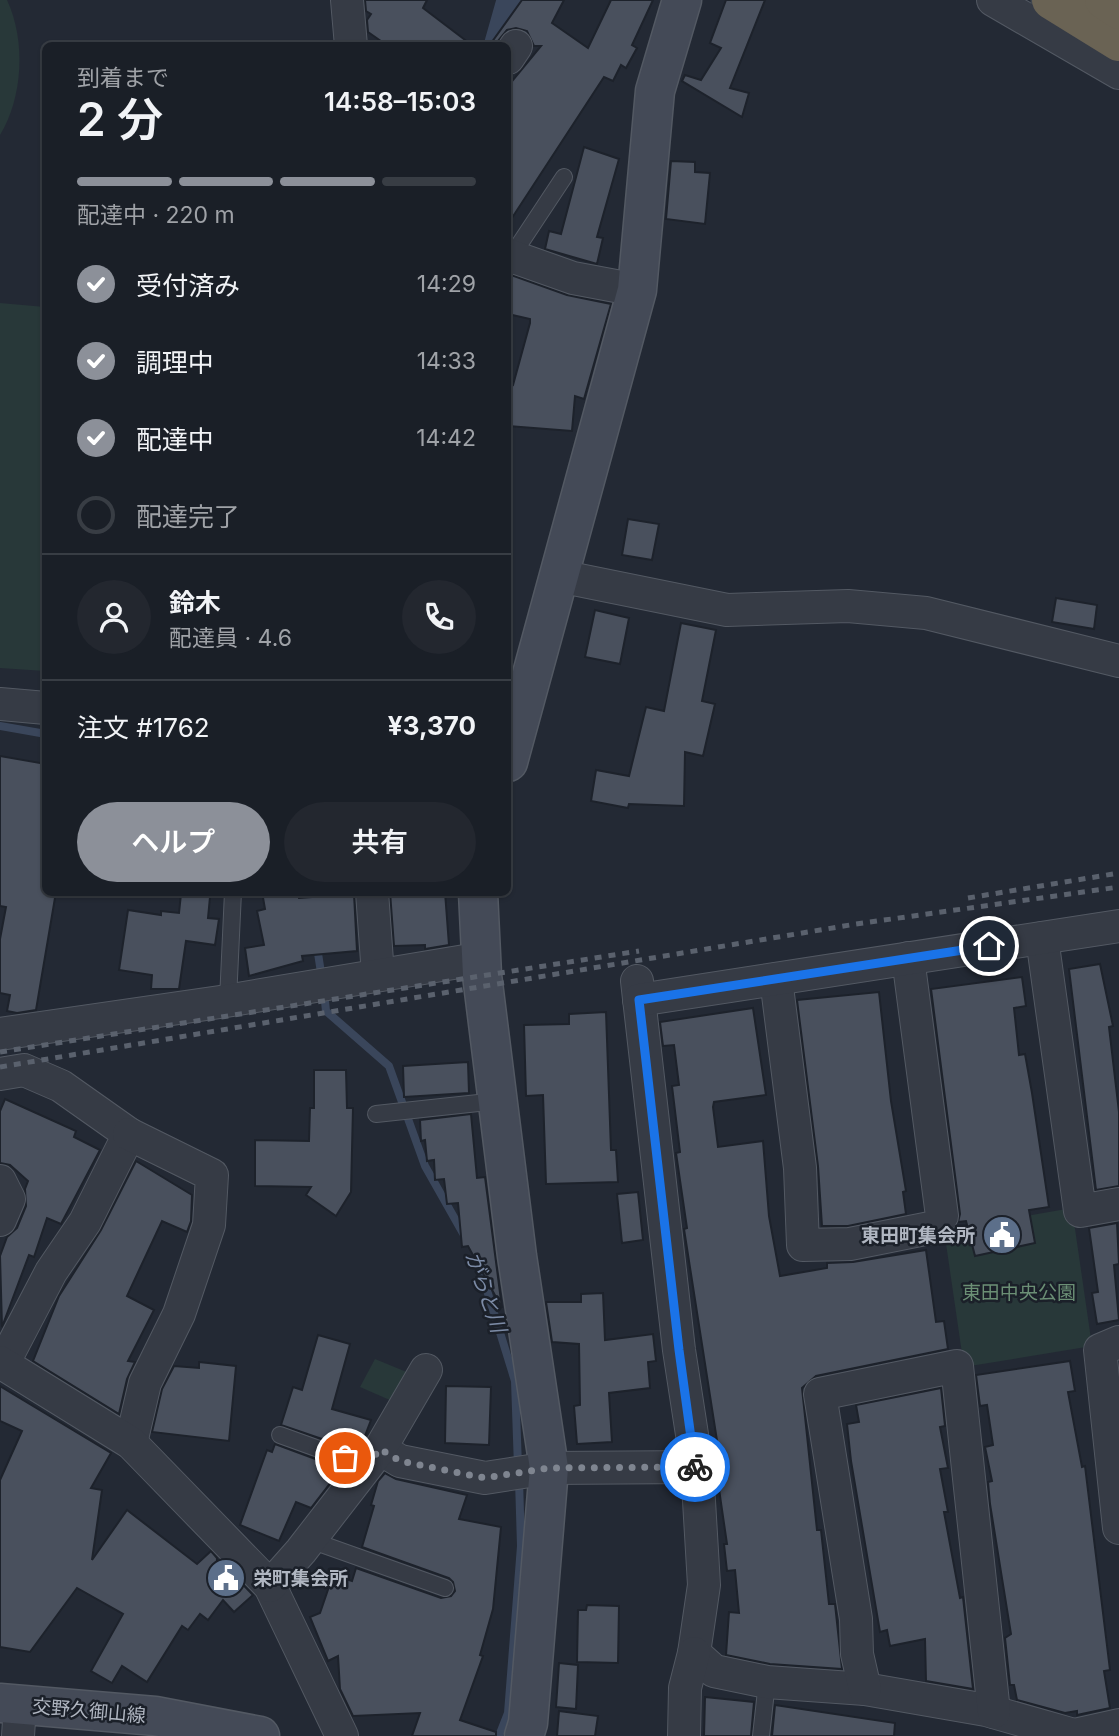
<!DOCTYPE html>
<html lang="ja">
<head>
<meta charset="utf-8">
<style>
	:root { --surface:#1a1f27; --page:#23272f; --text:#f1f3f6; --muted:#9fa2a7; --line:#383d44; --accent:#8c9099 }
	body { margin:0; font-family:Inter,"Noto Sans JP",sans-serif; background:var(--page); color:var(--text); height:100vh; display:flex; flex-direction:column; font-size:26px; white-space:nowrap }
	* { box-sizing:border-box; margin:0 }
	p { font-size:23px; color:var(--muted) }
	.icon { flex:none; width:38px; height:38px; fill:none; stroke:currentColor; stroke-width:2; stroke-linecap:round; stroke-linejoin:round }
	.map { position:relative; flex:1; overflow:hidden }
	.side { position:absolute; left:42px; top:42px; width:469px; height:854px; display:flex; flex-direction:column; background:var(--surface); border-radius:10px; box-shadow:0 2px 5px #0004,0 0 0 2px var(--line) }
	.side>* { flex:none }
	.pin { position:absolute; display:grid; place-items:center; width:60px; height:60px; color:#fff; margin:-30px; border:4px solid #fff; border-radius:50%; box-shadow:0 2px 7px #0007 }
	.courier { position:absolute; display:grid; place-items:center; width:70px; height:70px; margin:-35px; border:5px solid #1a73e8; border-radius:50%; background:#fff; color:#222; box-shadow:0 2px 9px #0007 }
	.summary em { font-style:normal; font-weight:600 }
	.summary div { display:flex; flex-direction:column-reverse }
	.summary { display:flex; align-items:center; justify-content:space-between; height:119px; padding:0 35px }
	h1 { font-size:46px; font-weight:600; line-height:52px }
	.bar { display:grid; grid-template-columns:repeat(4,1fr); gap:10px 7px; align-content:center; height:84px; padding:0 35px }
	.bar i { height:9px; border-radius:5px; background:var(--line) }
	.bar .on { background:var(--accent) }
	.bar p { grid-column:span 4 }
	.line { display:flex; align-items:center; gap:18px; padding:0 35px; border-top:2px solid var(--line) }
	.line div { flex:1 }
	.round { display:grid; place-items:center; flex:none; width:74px; height:74px; border-radius:37px; background:var(--page) }
	ol { padding:0 35px; list-style:none }
	li { display:flex; align-items:center; gap:21px; height:77px }
	li p { margin-inline-start:auto }
	li .icon { padding:7px; border-radius:50%; background:var(--accent); color:#fff; stroke-width:4 }
	li:last-child { color:var(--muted) }
	li i { width:38px; height:38px; border:4px solid var(--line); border-radius:50% }
	.cta { display:flex; gap:14px; margin-top:auto; padding:14px 35px }
	.cta a { flex:1; height:80px; border-radius:42px; background:var(--accent); color:#fff; font-size:28px; font-weight:600; line-height:80px; text-align:center }
	.cta a+a { background:var(--page); color:var(--text) }
	.map>svg:first-child { display:block }
	.green { fill:#283839 }
	.lines { fill:none; stroke-linecap:round; stroke-linejoin:round }
	.stream { stroke:#3a465b; stroke-width:8 }
	.river { stroke:#3a465b; stroke-width:46 }
	.building { fill:#49505d; stroke:#1d222b; stroke-width:2 }
	.lane-casing { stroke:#535963; stroke-width:18 }
	.street-casing { stroke:#535963; stroke-width:34 }
	.secondary-casing { stroke:#535963; stroke-width:41 }
	.highway-casing { stroke:#40464f; stroke-width:41 }
	.lane { stroke:#363b45; stroke-width:16 }
	.street { stroke:#363b45; stroke-width:32 }
	.secondary { stroke:#444a57; stroke-width:38 }
	.highway { stroke:#6a6354; stroke-width:38 }
	.rail { stroke:#5a616d; stroke-width:5; stroke-dasharray:7 7; stroke-linecap:butt }
	.done { stroke:#7f8590; stroke-width:7; stroke-dasharray:0 12.6 }
	.route { stroke:#1a73e8; stroke-width:9 }
	.labels { text-anchor:middle; dominant-baseline:central; stroke-width:5; stroke-linejoin:round; paint-order:stroke }
	.poi-label { font-size:19px; font-weight:bold; fill:#b0b6c1; stroke:#1b2029; text-anchor:end }
	.park-label { font-size:19px; fill:#6b8f75; stroke:#1b2029 }
	.street-label { font-size:19px; fill:#b0b6c1; stroke:#1b2029 }
	.water-label { font-size:21px; font-style:italic; fill:#7c8ba6; stroke:#1b2029 }
</style>
</head>
<body>
<div class="map">
<svg width="1119" height="1736" viewBox="0 0 1119 1736">
	<rect width="100%" height="100%" fill="#232934"/>
	<g class="green">
		<path d="M0,0H7C26,41 23,97 0,135Z"/>
		<polygon points="0,303 45,307 45,671 0,668"/>
		<polygon points="1072,1208 1092,1346 964,1367 944,1230"/>
		<polygon points="375,1359 409,1373 392,1401 360,1387"/>
	</g>
	<g class="lines">
		<g class="stream">
			<polyline points="0,726 46,734"/>
			<polyline points="317,947 322,979"/>
			<polyline points="324,992 326,1011 389,1066 425,1166 464,1235"/>
			<polyline points="477,1258 515,1381 518,1467"/>
			<polyline points="499,1736 508,1713 521,1546 519,1480"/>
		</g>
		<polyline class="river" points="507,46 520,0"/>
	</g>
	<g class="building">
		<polygon points="365,0 427,0 423,8 473,46 388,46 368,32 367,20 371,14 366,11"/>
		<polygon points="522,0 564,0 552,23 588,48 611,0 653,0 632,45 637,48 626,68 621,65 613,81 604,77 508,224 508,86 541,46 534,46 527,31 516,28 507,30 494,46 489,46"/>
		<polygon points="726,0 765,0 730,88 749,93 742,117 682,81 685,75 701,80 721,48 710,43"/>
		<polygon points="584,147 619,159 597,237 603,238 597,264 545,249 549,231 561,234"/>
		<polygon points="671,161 695,162 695,172 710,173 705,224 666,219"/>
		<polygon points="508,274 567,295 611,304 584,399 575,396 572,431 508,426 508,384 513,385 530,323 530,319 508,314"/>
		<polygon points="628,519 659,524 652,560 622,555"/>
		<polygon points="1056,598 1097,605 1094,629 1052,622"/>
		<polygon points="595,610 629,618 620,664 585,657"/>
		<polygon points="681,623 716,630 702,701 715,704 703,756 685,752 684,806 629,804 628,808 591,801 596,770 629,776 646,707 664,711"/>
		<polygon points="0,756 46,764 46,892 56,892 36,1010 17,1013 7,1011 10,995 0,993 0,939 6,907 0,906"/>
		<polygon points="262,892 298,892 299,898 354,894 357,951 302,956 303,961 249,976 245,948 264,945 257,911 265,909"/>
		<polygon points="390,892 445,892 449,945 425,949 425,945 394,946"/>
		<polygon points="181,894 210,897 208,918 219,919 215,945 186,941 179,989 151,989 152,975 119,970 128,910 161,915 161,911 179,913"/>
		<polygon points="1100,964 1113,1026 1109,1027 1119,1112 1119,1186 1096,1190 1069,969"/>
		<polygon points="1022,977 1026,1006 1014,1008 1019,1055 1025,1054 1032,1093 1049,1207 1029,1210 1035,1243 975,1256 966,1221 958,1222 960,1214 931,989"/>
		<polygon points="879,992 891,1101 906,1191 903,1192 906,1214 848,1226 822,1226 818,1166 797,1000"/>
		<polygon points="753,1008 766,1095 714,1102 713,1107 718,1147 763,1141 769,1216 780,1276 827,1268 827,1263 853,1262 926,1250 936,1322 944,1321 948,1349 816,1376 802,1388 817,1530 821,1530 829,1604 835,1604 842,1669 770,1664 726,1655 729,1612 739,1613 735,1570 727,1571 724,1544 727,1544 713,1448 718,1447 684,1229 687,1228 676,1153 680,1152 672,1086 679,1085 674,1045 663,1046 660,1022"/>
		<polygon points="606,1012 611,1150 616,1150 618,1182 546,1184 543,1095 526,1096 524,1025 569,1024 569,1014"/>
		<polygon points="468,1062 469,1093 404,1097 403,1066"/>
		<polygon points="314,1070 346,1070 347,1108 353,1108 351,1192 336,1216 306,1195 311,1187 255,1186 255,1140 309,1141 310,1108 314,1108"/>
		<polygon points="5,1099 76,1131 74,1137 100,1150 61,1224 47,1218 34,1257 29,1255 2,1327 0,1256 7,1237 17,1228 26,1206 25,1189 28,1181 10,1165 0,1163 0,1111"/>
		<polygon points="471,1114 477,1178 485,1177 502,1308 468,1246 462,1247 458,1203 447,1204 444,1179 435,1180 434,1160 427,1161 425,1140 421,1141 420,1120"/>
		<polygon points="136,1161 192,1195 191,1221 187,1232 162,1221 127,1296 154,1310 128,1361 135,1362 127,1379 119,1414 33,1361 59,1296 101,1230"/>
		<polygon points="638,1192 643,1240 622,1243 617,1194"/>
		<polygon points="1117,1223 1119,1264 1114,1265 1119,1320 1097,1324 1092,1293 1098,1292 1089,1228"/>
		<polygon points="603,1293 605,1340 653,1334 656,1361 648,1362 650,1388 609,1393 612,1442 577,1444 574,1406 580,1405 579,1344 552,1342 546,1302 581,1302 581,1294"/>
		<polygon points="318,1335 350,1344 332,1409 371,1420 363,1441 322,1439 281,1425 293,1387 302,1390"/>
		<polygon points="1070,1361 1075,1391 1068,1392 1082,1467 1085,1466 1110,1670 1104,1671 1110,1708 1077,1715 1077,1711 1065,1713 1017,1700 1014,1685 1010,1685 1005,1638 1011,1634 990,1504 988,1482 992,1481 985,1447 993,1445 987,1405 980,1406 976,1375"/>
		<polygon points="199,1362 236,1366 229,1441 152,1432 162,1389 174,1366 199,1368"/>
		<polygon points="0,1386 111,1453 91,1488 102,1490 92,1560 127,1510 197,1564 211,1551 217,1558 216,1578 221,1579 225,1566 253,1595 234,1612 223,1600 208,1620 200,1614 188,1630 182,1626 147,1682 122,1666 112,1683 91,1671 123,1614 77,1588 30,1652 0,1647 0,1480 22,1431 0,1421"/>
		<polygon points="446,1386 491,1387 489,1445 445,1443"/>
		<polygon points="941,1388 945,1426 940,1427 948,1468 940,1469 948,1512 944,1512 960,1598 963,1597 973,1689 926,1681 925,1639 890,1646 887,1630 880,1632 851,1461 847,1424 859,1422 856,1405"/>
		<polygon points="275,1444 337,1467 331,1482 311,1508 296,1502 279,1541 240,1525 267,1450 272,1452"/>
		<polygon points="385,1473 396,1479 467,1495 459,1519 501,1527 493,1609 480,1655 483,1656 460,1720 496,1732 496,1736 412,1736 420,1713 353,1716 340,1689 338,1656 328,1661 310,1617 320,1613 333,1575 352,1581 356,1568 441,1598 451,1596 455,1591 453,1582 449,1578 362,1547 374,1506 371,1505 378,1481"/>
		<polygon points="587,1605 619,1606 618,1663 577,1662 578,1610 586,1610"/>
		<polygon points="559,1663 578,1665 576,1709 556,1707"/>
		<polygon points="705,1697 754,1702 751,1736 704,1736"/>
		<polygon points="775,1705 895,1723 894,1736 772,1736"/>
		<polygon points="559,1711 598,1716 595,1736 557,1736"/>
	</g>
	<g class="lines">
		<defs>
			<g id="lane">
				<polyline points="511,257 564,177"/>
				<polyline points="228,1000 233,892"/>
				<polyline points="376,1114 497,1101"/>
				<polyline points="280,1435 366,1466"/>
				<polyline points="310,1540 445,1588"/>
				<polyline points="761,1736 767,1682"/>
			</g>
			<g id="street">
				<polyline points="347,0 351,46"/>
				<polyline points="993,0 1119,73"/>
				<polyline points="508,58 516,46"/>
				<polyline points="508,255 573,278 637,290"/>
				<polyline points="559,576 727,610 848,606 926,613 1119,661"/>
				<polyline points="0,704 46,708"/>
				<polyline points="372,892 378,975"/>
				<polyline points="1042,938 1080,1211 1119,1204"/>
				<polyline points="776,979 800,1168 803,1245 850,1244 935,1227 942,1216 908,958"/>
				<polyline points="637,981 679,1350 697,1467"/>
				<polyline points="639,1000 1119,926"/>
				<polyline points="0,1034 220,1002 483,958"/>
				<polyline points="0,1074 24,1070 61,1086 129,1134 85,1222 51,1272 3,1364"/>
				<polyline points="129,1134 212,1175 209,1225 179,1314 145,1383 131,1443"/>
				<polyline points="0,1181 9,1199 0,1220"/>
				<polyline points="1119,1342 1100,1350 1119,1528"/>
				<polyline points="0,1362 131,1443 270,1586 342,1736"/>
				<polyline points="380,1449 400,1461 485,1478 549,1468 697,1467 704,1585 694,1653 714,1671 767,1682 865,1689 986,1710 1074,1735 1119,1725"/>
				<polyline points="270,1586 301,1551 380,1449 426,1370"/>
				<polyline points="865,1689 857,1654 856,1619 820,1394 957,1366 994,1712"/>
				<polyline points="18,1736 20,1705"/>
				<polyline points="684,1736 685,1688 694,1653"/>
			</g>
			<g id="secondary">
				<polyline points="508,762 637,290 655,91 682,0"/>
				<polyline points="478,892 482,975 517,1256 549,1468 528,1723 524,1736"/>
				<polyline points="0,1703 155,1716 260,1736"/>
			</g>
			<g id="highway">
				<polyline points="1051,0 1119,42"/>
				<polyline points="1104,0 1119,10"/>
			</g>
		</defs>
		<use href="#lane" class="lane-casing"/>
		<use href="#street" class="street-casing"/>
		<use href="#secondary" class="secondary-casing"/>
		<use href="#highway" class="highway-casing"/>
		<use href="#lane" class="lane"/>
		<use href="#street" class="street"/>
		<use href="#secondary" class="secondary"/>
		<use href="#highway" class="highway"/>
		<g class="rail">
			<polyline points="968,898 1119,873"/>
			<polyline points="0,1052 639,951"/>
			<polyline points="0,1067 856,924 1119,887"/>
		</g>
	</g>
	<g class="lines">
		<polyline class="done" points="345,1458 366,1466 380,1449 400,1461 485,1478 549,1468 695,1467"/>
		<polyline class="route" points="695,1467 679,1350 639,1000 989,946"/>
	</g>
	<defs>
		<symbol id="civic-disc" viewBox="-11 -11 22 22"><circle r="9.5" fill="#5c6f8a" stroke="#1b2029"/><path d="M-.6-6.5H3V-4.5H.6V-3L4-1V1h2V6H-6V1h2V-1L-.6-3ZM-1.2 2.5V6h2.4V2.5Z" fill="#fff"/></symbol>
	</defs>
	<g fill-rule="evenodd">
		<use href="#civic-disc" x="980" y="1213" width="44" height="44"/>
		<use href="#civic-disc" x="204" y="1556" width="44" height="44"/>
	</g>
	<g class="labels">
		<g class="poi-label">
			<text x="975" y="1235">東田町集会所</text>
			<text x="253" y="1578" text-anchor="start">栄町集会所</text>
		</g>
		<g class="park-label">
			<text x="1019" y="1292">東田中央公園</text>
		</g>
		<g class="street-label">
			<text transform="translate(89 1711) rotate(5)">交野久御山線</text>
		</g>
		<g class="water-label">
			<text transform="translate(486 1292) rotate(71)">がらと川</text>
		</g>
	</g>
</svg>
<div class="pin" style="left:345px;top:1458px;background:#ea580c"><svg class="icon" aria-label="bag" viewBox="0 0 24 24"><path d="M5 8h14l-1 12H6zM9 8a3 3 0 0 1 6 0"/></svg></div>
<div class="pin" style="left:989px;top:946px;background:#1f2937"><svg class="icon" aria-label="home" viewBox="0 0 24 24"><path d="M3 11l9-7 9 7M6 9v11h12V9"/></svg></div>
<div class="courier" style="left:695px;top:1467px"><svg class="icon" aria-label="bike" viewBox="0 0 24 24"><circle cx="6" cy="16" r="4"/><circle cx="18" cy="16" r="4"/><path d="M6 16l4-8h5l3 8M10 8l3 8H6M13 5h3"/></svg></div>
<section class="side">
<div class="summary"><div><h1>2 分</h1><p>到着まで</p></div><em>14:58–15:03</em></div>
<div class="bar"><i class="on"></i><i class="on"></i><i class="on"></i><i></i><p>配達中 · 220 m</p></div>
<ol>
<li><svg class="icon" aria-label="check" viewBox="0 0 24 24"><path d="M5 12l5 5 9-10"/></svg>受付済み<p>14:29</p></li>
<li><svg class="icon" aria-label="check" viewBox="0 0 24 24"><path d="M5 12l5 5 9-10"/></svg>調理中<p>14:33</p></li>
<li><svg class="icon" aria-label="check" viewBox="0 0 24 24"><path d="M5 12l5 5 9-10"/></svg>配達中<p>14:42</p></li>
<li><i></i>配達完了</li>
</ol>
<div class="line" style="height:126px"><a class="round"><svg class="icon" aria-label="person" viewBox="0 0 24 24"><circle cx="12" cy="8" r="4"/><path d="M4 21q1-7 8-7t8 7"/></svg></a><div><b>鈴木</b><p>配達員 · 4.6</p></div><a class="round"><svg class="icon" aria-label="phone" viewBox="0 0 24 24"><path d="M5 4h4l2 5-3 2q2 4 5 5l2-3 5 2v4C11 20 4 13 5 4z"/></svg></a></div>
<div class="line" style="height:91px"><div>注文 #1762</div><b>¥3,370</b></div>
<div class="cta"><a>ヘルプ</a><a>共有</a></div>
</section>
</div>
</body>
</html>
